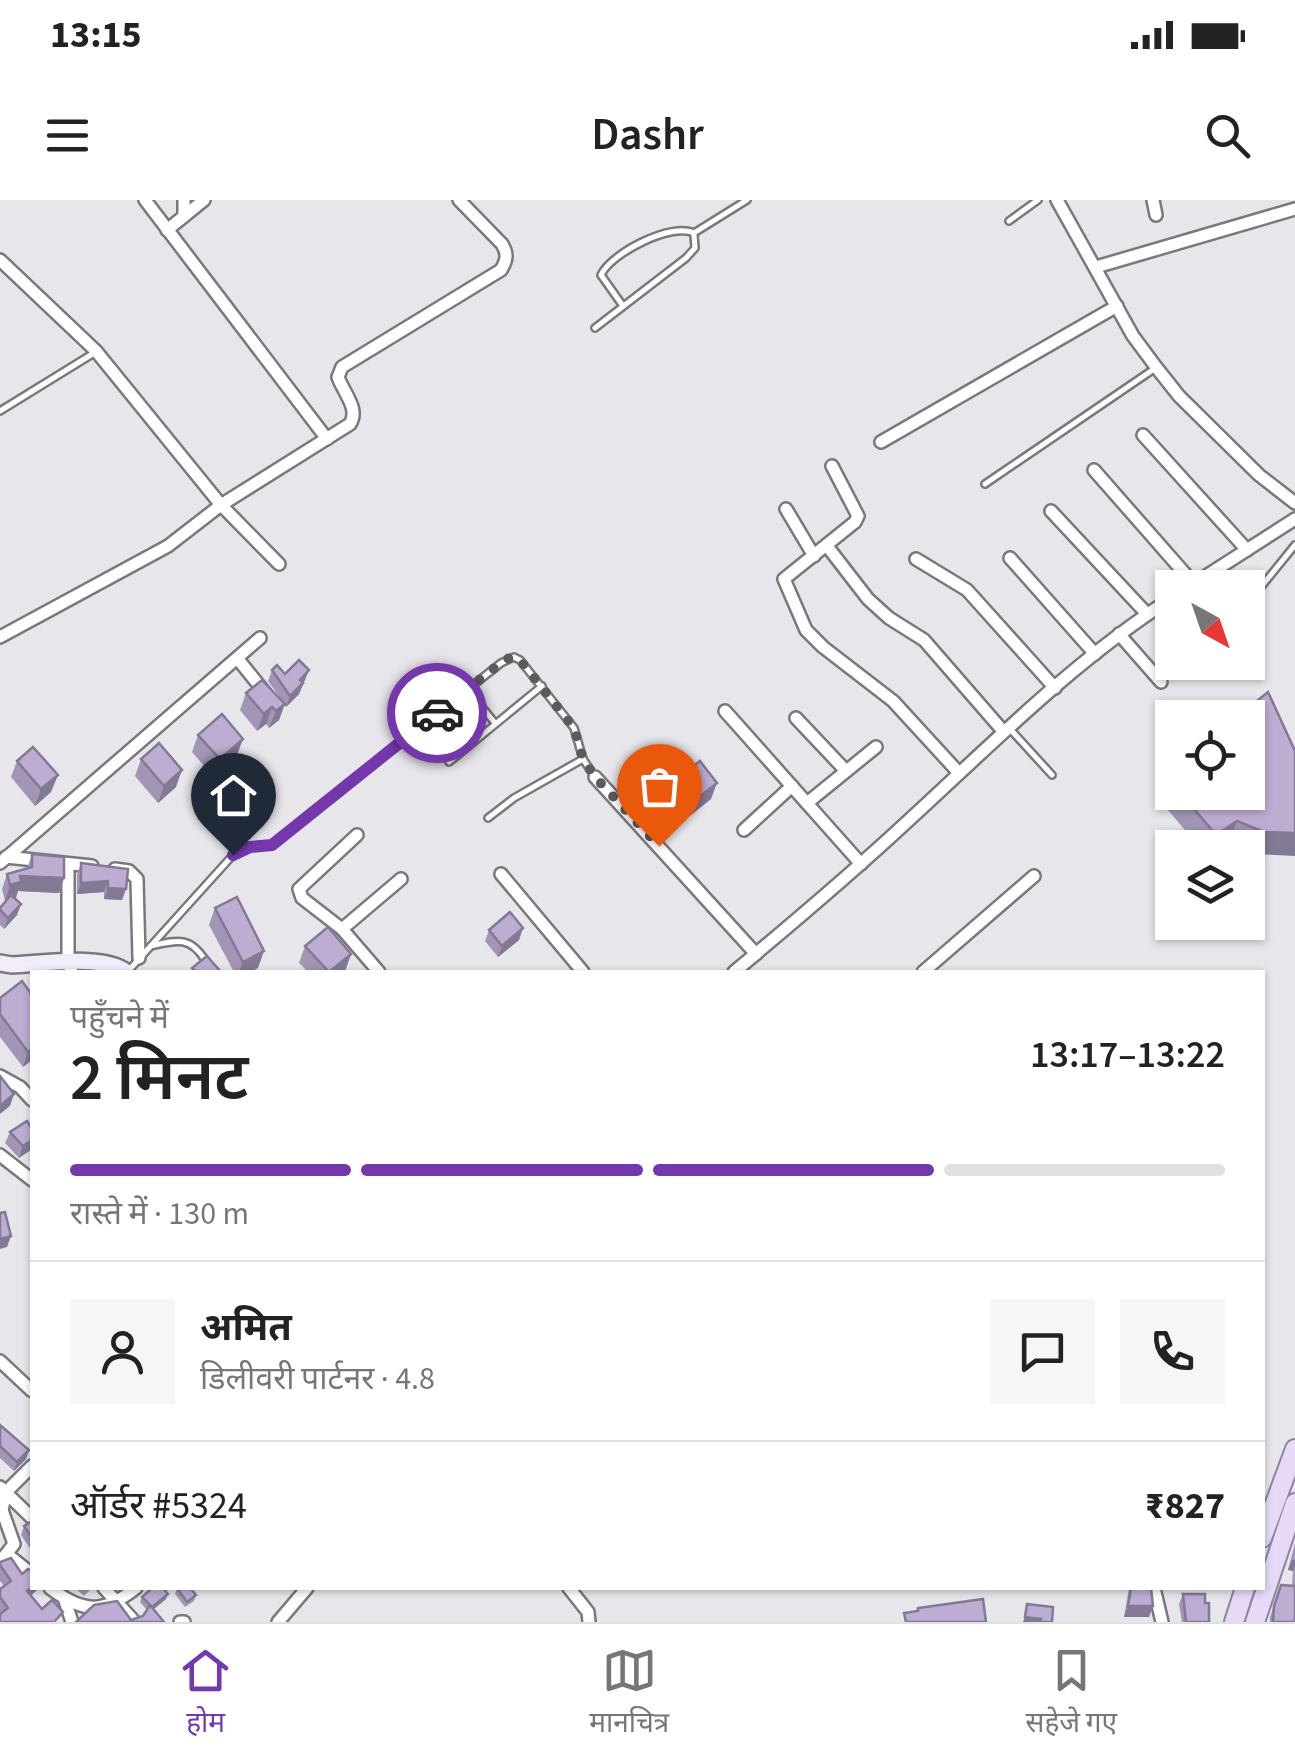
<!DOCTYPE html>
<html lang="hi">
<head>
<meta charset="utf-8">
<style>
	:root { --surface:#fff; --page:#f6f6f6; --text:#222; --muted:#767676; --line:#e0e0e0; --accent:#7437ac }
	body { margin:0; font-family:"Source Sans 3","Noto Sans Devanagari",sans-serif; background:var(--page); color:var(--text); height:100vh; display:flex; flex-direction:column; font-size:38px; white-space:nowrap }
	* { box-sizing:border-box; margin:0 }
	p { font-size:32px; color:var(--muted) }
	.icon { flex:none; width:55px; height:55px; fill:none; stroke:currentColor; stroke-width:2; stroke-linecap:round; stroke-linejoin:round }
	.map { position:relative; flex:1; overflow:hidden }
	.details { position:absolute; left:30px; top:770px; width:1235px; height:620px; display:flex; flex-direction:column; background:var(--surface); border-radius:0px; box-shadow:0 2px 8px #0004 }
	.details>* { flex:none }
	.needle { width:65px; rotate:140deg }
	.buttons { position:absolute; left:1155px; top:370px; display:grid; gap:20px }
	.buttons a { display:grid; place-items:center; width:110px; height:110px; border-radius:0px; background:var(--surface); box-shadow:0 2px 8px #0004; font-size:50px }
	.pin { position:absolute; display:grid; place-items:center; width:85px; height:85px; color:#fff; margin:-102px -42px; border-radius:50% 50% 50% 0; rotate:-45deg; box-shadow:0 0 10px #0007 }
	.pin .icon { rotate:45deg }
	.courier { position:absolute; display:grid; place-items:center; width:100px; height:100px; margin:-50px; border:8px solid #7437ac; border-radius:50%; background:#fff; color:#222; box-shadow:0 2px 12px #0007 }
	.summary em { font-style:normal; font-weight:600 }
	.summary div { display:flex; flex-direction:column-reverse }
	.summary { display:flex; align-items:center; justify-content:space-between; height:170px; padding:0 40px }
	h1 { font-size:65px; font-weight:600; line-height:75px }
	.bar { display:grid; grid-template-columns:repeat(4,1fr); gap:15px 10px; align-content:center; height:120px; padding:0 40px }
	.bar i { height:12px; border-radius:8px; background:var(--line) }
	.bar .on { background:var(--accent) }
	.bar p { grid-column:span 4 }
	.line { display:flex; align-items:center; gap:25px; padding:0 40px; border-top:2px solid var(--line) }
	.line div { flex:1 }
	.round { display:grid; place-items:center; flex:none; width:105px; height:105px; border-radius:0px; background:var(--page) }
	.status { display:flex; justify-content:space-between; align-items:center; height:70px; padding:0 50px; background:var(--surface); direction:ltr }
	.status svg { height:28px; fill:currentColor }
	header { display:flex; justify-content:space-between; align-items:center; height:130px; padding:0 40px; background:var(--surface); font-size:45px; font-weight:600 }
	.tabs { display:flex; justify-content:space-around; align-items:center; height:140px; border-top:2px solid var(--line); background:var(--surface); font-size:28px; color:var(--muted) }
	.tabs a { display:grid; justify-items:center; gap:5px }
	.tabs .on { color:var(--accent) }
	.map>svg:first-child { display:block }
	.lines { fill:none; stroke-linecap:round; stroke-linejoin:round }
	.lane-casing { stroke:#7a787c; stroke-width:10 }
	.street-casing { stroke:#7a787c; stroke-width:16 }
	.secondary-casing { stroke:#7a787c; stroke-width:20 }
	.primary-casing { stroke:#9083a3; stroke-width:22 }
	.lane { stroke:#fff; stroke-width:5 }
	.street { stroke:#fff; stroke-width:11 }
	.secondary { stroke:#f2ecfb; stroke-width:15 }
	.primary { stroke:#e6daf7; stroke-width:18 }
	.wall { fill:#a395b5 }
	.shaded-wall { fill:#847994 }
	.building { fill:#bdadd3; stroke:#847994; stroke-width:2.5 }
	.done { stroke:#5b5b5d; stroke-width:10; stroke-dasharray:0 18 }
	.route { stroke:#7437ac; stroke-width:12 }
</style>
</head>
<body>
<div class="status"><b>13:15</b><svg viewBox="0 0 49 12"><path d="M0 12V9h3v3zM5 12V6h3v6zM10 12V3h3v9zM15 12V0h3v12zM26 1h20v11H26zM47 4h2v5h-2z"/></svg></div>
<header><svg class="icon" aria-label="menu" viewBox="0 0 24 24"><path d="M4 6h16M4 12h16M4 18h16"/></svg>Dashr<svg class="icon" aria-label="search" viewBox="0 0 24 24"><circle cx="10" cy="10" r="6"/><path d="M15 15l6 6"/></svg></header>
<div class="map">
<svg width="1295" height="1422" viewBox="0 0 1295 1422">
	<rect width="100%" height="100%" fill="#e7e6ea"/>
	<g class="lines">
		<defs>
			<g id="lane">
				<polyline points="1009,21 1038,0"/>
				<path d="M623,106L601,75C611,53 672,22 694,33L747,0"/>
				<polyline points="595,128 686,58 695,48 694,35"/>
				<polyline points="0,211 94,153"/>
				<polyline points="985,284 1154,169"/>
				<polyline points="1248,403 1295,345"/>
				<polyline points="467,489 495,523"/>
				<polyline points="1010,529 1052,575"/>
				<polyline points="583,559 595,577"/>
				<polyline points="449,562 542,486"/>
				<path d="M151,746C177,740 190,736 205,760"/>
				<polyline points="130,769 233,655 250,647 272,645 501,463 514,457 520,460 574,528 583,559 514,598 488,618"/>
			</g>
			<g id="street">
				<polyline points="145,0 327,239"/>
				<polyline points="184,0 184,16"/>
				<polyline points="1057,0 1133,136 1156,167 1179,196 1259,275 1295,303"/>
				<polyline points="1153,0 1156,15"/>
				<polyline points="167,30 204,0"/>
				<polyline points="0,60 96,151 221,305 279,364"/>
				<polyline points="1096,67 1295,9"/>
				<polyline points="1143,235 1247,350"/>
				<polyline points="881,242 1117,106"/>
				<polyline points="832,266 858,316 855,322 784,379 806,430 823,447 893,501 959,573"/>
				<polyline points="1094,270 1194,384"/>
				<polyline points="786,309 814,356"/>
				<polyline points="1051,311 1147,414"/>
				<polyline points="827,346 868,399 889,418 924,440 1003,531"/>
				<polyline points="1010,358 1095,454"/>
				<polyline points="916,359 967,390 1055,488"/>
				<polyline points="1189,387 1295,319"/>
				<polyline points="1119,434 1161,482"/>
				<path d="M0,437L168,346L221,305L350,224C360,209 343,192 338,177L342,167L501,70C507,60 508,54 502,44L459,0"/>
				<polyline points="237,458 266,494"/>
				<polyline points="725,511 861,664"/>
				<polyline points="796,518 846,571"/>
				<polyline points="595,577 756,754"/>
				<polyline points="807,603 876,547"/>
				<polyline points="744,630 792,586"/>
				<polyline points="357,635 299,689 302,698 342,729 379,772"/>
				<polyline points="6,657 92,666"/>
				<polyline points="0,663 260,438"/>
				<polyline points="68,664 68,763 72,772"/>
				<polyline points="115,669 129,671 137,679 139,758"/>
				<polyline points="501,674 583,772"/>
				<polyline points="342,729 401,679"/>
				<path d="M734,772C793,723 852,673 908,621C993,543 1075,460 1172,398"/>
				<polyline points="923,772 1034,676"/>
				<polyline points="0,876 20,887 32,900"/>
				<polyline points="0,955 32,980"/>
				<polyline points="0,1161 32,1191"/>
				<polyline points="0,1287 32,1318"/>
				<polyline points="8,1355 32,1374"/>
				<polyline points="0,1362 14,1344 2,1310 6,1292 32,1266"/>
				<path d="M50,1388C83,1413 103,1414 136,1388"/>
				<polyline points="104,1388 133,1420"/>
				<polyline points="569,1388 588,1412 589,1422"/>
				<polyline points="1154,1388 1162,1422"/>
				<polyline points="64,1398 72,1422"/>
				<polyline points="180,1422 184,1422"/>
				<polyline points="278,1422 307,1388"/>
			</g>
			<path id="secondary" d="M0,763L12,765C41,764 104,754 126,772"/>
			<g id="primary">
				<polyline points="1262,1338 1295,1249"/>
				<polyline points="1234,1422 1245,1388"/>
				<polyline points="1255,1422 1295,1303"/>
			</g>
		</defs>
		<use href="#lane" class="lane-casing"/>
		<use href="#street" class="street-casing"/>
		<use href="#secondary" class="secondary-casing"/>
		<use href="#primary" class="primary-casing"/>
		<use href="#lane" class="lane"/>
		<use href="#street" class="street"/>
		<use href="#secondary" class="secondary"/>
		<use href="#primary" class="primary"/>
	</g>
	<g class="wall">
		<polygon points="272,470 285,474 309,470 299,494 286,507 284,504 279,520 269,528 266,524 257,531 240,510 246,493 281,499 268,481"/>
		<polygon points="198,535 237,555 213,576 192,552"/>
		<polygon points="1295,551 1256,654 1248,650 1248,648 1241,648 1229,643 1222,648 1200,648 1157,597 1165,575 1172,569 1172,592 1248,592"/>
		<polygon points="141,559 176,587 158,603 135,576"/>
		<polygon points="17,561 51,592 35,606 11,577"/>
		<polygon points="666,577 711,599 682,622 660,594"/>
		<polygon points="32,654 64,678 59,693 18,691 15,698 17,715 4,729 0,725 0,708 7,700 5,701 2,689 7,674 27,669"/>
		<polygon points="81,663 128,669 122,700 104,699 104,692 77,694 77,675"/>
		<polygon points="215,708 258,768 249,772 234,772 209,725"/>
		<polygon points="489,730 519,740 498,757 485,741"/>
		<polygon points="305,746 351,754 345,771 343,772 308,772 299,763"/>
		<polygon points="0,798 32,860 23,867 0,837"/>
		<polygon points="32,929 32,949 19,958 5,943 10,932"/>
		<polygon points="0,1225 29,1250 26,1259 14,1271 0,1258"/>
		<polygon points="32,1321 32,1349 31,1350 21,1335 24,1326"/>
		<polygon points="1295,1343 1295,1422 1270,1422 1270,1417 1281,1385 1292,1385 1293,1371 1288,1370"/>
		<polygon points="0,1362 32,1388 39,1388 31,1396 42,1409 0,1422 0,1389 4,1386 0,1381"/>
		<polygon points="75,1388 92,1388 84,1396"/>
		<polygon points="177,1388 196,1395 194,1401 185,1407 175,1394"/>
		<polygon points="1129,1388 1151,1388 1149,1417 1124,1417"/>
		<polygon points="1183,1394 1205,1403 1209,1422 1182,1422 1179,1404"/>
		<polygon points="142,1397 166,1399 154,1409 164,1422 131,1420 143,1416 147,1410 140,1402"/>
	</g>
	<g class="shaded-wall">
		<polygon points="309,470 299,494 286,507 290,496 300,480"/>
		<polygon points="285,504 279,520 269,528 276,511"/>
		<polygon points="272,507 266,524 257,531 264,514"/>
		<polygon points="243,539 237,555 213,576 220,559"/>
		<polygon points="182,570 176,587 158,603 164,586"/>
		<polygon points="58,575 51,592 35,606 41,589"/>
		<polygon points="717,583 711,599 682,622 689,605"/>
		<polygon points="1237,621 1229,643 1222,648 1211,648 1216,635"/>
		<polygon points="1264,632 1295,633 1295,656 1256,654"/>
		<polygon points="20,676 64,678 59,693 18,691 16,698 5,701 10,685"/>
		<polygon points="108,681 104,692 77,694 81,683"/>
		<polygon points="108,688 126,689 122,700 104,699"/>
		<polygon points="21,704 17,715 4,729 8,718"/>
		<polygon points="523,728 519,740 498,757 502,746"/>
		<polygon points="264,751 258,768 249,772 239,772 243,762"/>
		<polygon points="351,754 345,771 343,772 329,772"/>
		<polygon points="32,849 32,860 23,867 28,852"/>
		<polygon points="14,894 10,906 0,914 0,906"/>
		<polygon points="32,940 32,949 19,958 23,946"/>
		<polygon points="11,1036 7,1047 0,1049 0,1039"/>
		<polygon points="29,1250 26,1259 14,1271 17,1262"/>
		<polygon points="1292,1360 1295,1360 1295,1365 1293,1371 1288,1370"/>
		<polygon points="32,1388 39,1388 23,1402 27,1391"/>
		<polygon points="168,1394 166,1399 150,1412 152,1407"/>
		<polygon points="1128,1406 1153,1406 1149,1417 1124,1417"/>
		<polygon points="1025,1417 1041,1419 1040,1422 1023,1422"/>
	</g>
	<g class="building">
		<polygon points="299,460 309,470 300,480 303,483 290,496 272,470 277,465 285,474"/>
		<polygon points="262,480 285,504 276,511 272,507 264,514 246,493"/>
		<polygon points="1268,492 1295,551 1295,633 1264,632 1237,621 1216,635 1180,592 1248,592 1248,518 1236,518"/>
		<polygon points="222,514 243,539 220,559 198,535"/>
		<polygon points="159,543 182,570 164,586 141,559"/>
		<polygon points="33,547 58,575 41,589 17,561"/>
		<polygon points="687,561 692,567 700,561 717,583 689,605 666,577"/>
		<polygon points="1172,569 1172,584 1165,575"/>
		<polygon points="32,654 64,657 64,678 20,676 21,682 10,685 7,674 32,667"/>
		<polygon points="81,663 128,669 126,689 108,688 108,681 81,683"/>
		<polygon points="11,695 21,704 8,718 0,710 0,708"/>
		<polygon points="237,697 264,751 243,762 215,708"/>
		<polygon points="510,712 523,728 502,746 489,730"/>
		<polygon points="328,727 351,754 329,772 305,746"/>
		<polygon points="207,756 221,772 196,772 192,768"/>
		<polygon points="22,781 32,795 32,849 28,852 0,814 0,798"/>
		<polygon points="0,876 14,894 0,906"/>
		<polygon points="27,921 32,929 32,940 23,946 10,932"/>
		<polygon points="5,1012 11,1036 0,1039 0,1013"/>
		<polygon points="0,1225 29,1250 17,1262 0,1246"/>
		<polygon points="32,1321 32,1338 24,1326"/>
		<polygon points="11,1358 22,1374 28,1369 32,1371 32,1387 27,1391 42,1409 52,1400 63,1412 54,1422 0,1422 0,1414 8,1408 0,1397 0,1389 11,1381 0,1365 0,1362"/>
		<polygon points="1281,1385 1295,1386 1295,1422 1273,1422 1274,1406"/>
		<polygon points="152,1388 163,1388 168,1394 152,1407 142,1397"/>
		<polygon points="177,1388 190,1388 196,1395 187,1402"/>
		<polygon points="1131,1388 1151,1388 1153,1406 1128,1406"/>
		<polygon points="1183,1394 1205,1394 1205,1403 1209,1403 1209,1422 1186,1422"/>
		<polygon points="983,1399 986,1422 906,1422 904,1413 918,1411 918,1408"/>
		<polygon points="117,1401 131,1420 143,1416 150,1405 164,1422 76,1422 94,1405"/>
		<polygon points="1027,1404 1053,1407 1052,1422 1040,1422 1041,1419 1025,1417"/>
	</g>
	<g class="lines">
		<polyline class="done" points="437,513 506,459 514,457 520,460 574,528 583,559 595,577 659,646"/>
		<polyline class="route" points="233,655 250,647 272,645 437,513"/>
	</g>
</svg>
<div class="buttons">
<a><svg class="needle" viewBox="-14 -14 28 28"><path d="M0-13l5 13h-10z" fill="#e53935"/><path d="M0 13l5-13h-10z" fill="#767676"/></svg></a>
<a><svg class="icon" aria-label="locate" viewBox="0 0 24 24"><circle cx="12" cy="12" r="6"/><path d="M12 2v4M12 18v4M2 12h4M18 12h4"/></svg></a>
<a><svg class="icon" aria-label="layers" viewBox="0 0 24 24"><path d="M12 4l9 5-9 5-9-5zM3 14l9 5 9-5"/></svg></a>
</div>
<div class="pin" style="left:659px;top:646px;background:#ea580c"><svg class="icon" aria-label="bag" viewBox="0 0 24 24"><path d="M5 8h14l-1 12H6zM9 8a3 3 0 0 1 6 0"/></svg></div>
<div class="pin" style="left:233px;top:655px;background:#1f2937"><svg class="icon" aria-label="home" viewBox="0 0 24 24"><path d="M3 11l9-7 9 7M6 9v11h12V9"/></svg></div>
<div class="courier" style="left:437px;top:513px"><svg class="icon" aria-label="car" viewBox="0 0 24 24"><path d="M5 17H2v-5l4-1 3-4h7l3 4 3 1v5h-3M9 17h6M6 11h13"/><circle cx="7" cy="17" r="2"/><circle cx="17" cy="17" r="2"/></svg></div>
<section class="details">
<div class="summary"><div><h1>2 मिनट</h1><p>पहुँचने में</p></div><em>13:17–13:22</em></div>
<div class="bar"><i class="on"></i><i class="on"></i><i class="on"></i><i></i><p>रास्ते में · 130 m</p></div>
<div class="line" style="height:180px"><a class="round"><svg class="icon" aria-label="person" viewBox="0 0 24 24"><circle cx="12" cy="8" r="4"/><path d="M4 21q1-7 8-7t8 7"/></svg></a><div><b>अमित</b><p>डिलीवरी पार्टनर · 4.8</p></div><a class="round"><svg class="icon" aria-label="chat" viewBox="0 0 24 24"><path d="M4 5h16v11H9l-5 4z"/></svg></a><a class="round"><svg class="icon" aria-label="phone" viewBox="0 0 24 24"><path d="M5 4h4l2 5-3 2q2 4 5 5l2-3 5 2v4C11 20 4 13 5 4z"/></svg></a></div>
<div class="line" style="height:130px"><div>ऑर्डर #5324</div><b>₹827</b></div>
</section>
</div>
<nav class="tabs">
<a class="on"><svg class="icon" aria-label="home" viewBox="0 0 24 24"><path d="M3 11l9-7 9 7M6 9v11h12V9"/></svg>होम</a>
<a><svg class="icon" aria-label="map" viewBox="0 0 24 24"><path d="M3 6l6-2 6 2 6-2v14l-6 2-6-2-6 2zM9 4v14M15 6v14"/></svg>मानचित्र</a>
<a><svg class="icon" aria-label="saved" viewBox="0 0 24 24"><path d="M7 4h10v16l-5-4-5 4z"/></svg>सहेजे गए</a>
</nav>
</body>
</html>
